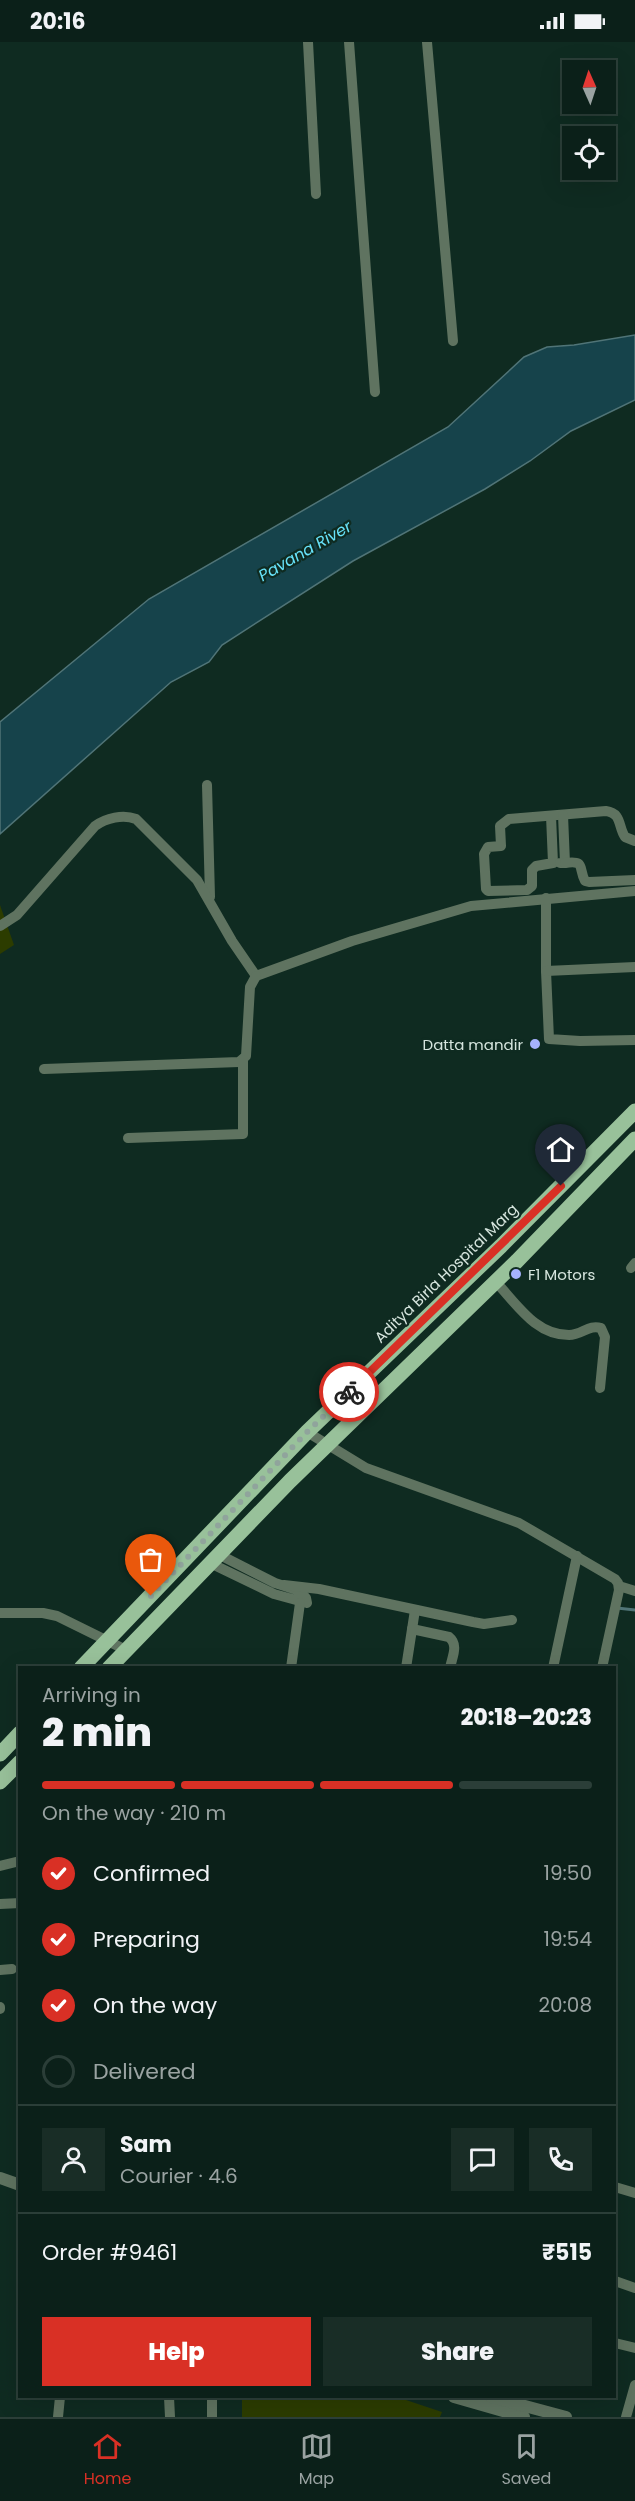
<!DOCTYPE html>
<html lang="en">
<head>
<meta charset="utf-8">
<style>
	:root { --surface:#0b2019; --page:#192d26; --text:#f1f3f6; --muted:#9aa3a2; --line:#2b3e38; --accent:#d93025 }
	body { margin:0; font-family:Poppins,sans-serif; background:var(--page); color:var(--text); height:100vh; display:flex; flex-direction:column; font-size:22px; white-space:nowrap }
	* { box-sizing:border-box; margin:0 }
	p { font-size:20px; color:var(--muted) }
	.icon { flex:none; width:33px; height:33px; fill:none; stroke:currentColor; stroke-width:2; stroke-linecap:round; stroke-linejoin:round }
	.map { position:relative; flex:1; overflow:hidden }
	.side { position:absolute; left:18px; top:1624px; width:598px; height:732px; display:flex; flex-direction:column; background:var(--surface); border-radius:0px; box-shadow:0 6px 24px #0002,0 0 0 2px var(--line) }
	.side>* { flex:none }
	.needle { width:39px; rotate:357deg }
	.buttons { position:absolute; left:562px; top:18px; display:grid; gap:12px }
	.buttons a { display:grid; place-items:center; width:54px; height:54px; border-radius:0px; background:var(--surface); box-shadow:0 6px 24px #0002,0 0 0 2px var(--line); font-size:30px }
	.pin { position:absolute; display:grid; place-items:center; width:51px; height:51px; color:#fff; margin:-62px -26px; border-radius:50% 50% 50% 0; rotate:-45deg; box-shadow:0 0 6px #0007 }
	.pin .icon { rotate:45deg }
	.courier { position:absolute; display:grid; place-items:center; width:60px; height:60px; margin:-30px; border:4px solid #d93025; border-radius:50%; background:#fff; color:#222; box-shadow:0 2px 8px #0007 }
	.headline em { font-style:normal; font-weight:800 }
	.headline div { display:flex; flex-direction:column-reverse }
	.headline { display:flex; align-items:center; justify-content:space-between; height:102px; padding:0 24px }
	h1 { font-size:39px; font-weight:800; line-height:45px }
	.bar { display:grid; grid-template-columns:repeat(4,1fr); gap:9px 6px; align-content:center; height:72px; padding:0 24px }
	.bar i { height:8px; border-radius:4px; background:var(--line) }
	.bar .on { background:var(--accent) }
	.bar p { grid-column:span 4 }
	.line { display:flex; align-items:center; gap:15px; padding:0 24px; border-top:2px solid var(--line) }
	.line div { flex:1 }
	.round { display:grid; place-items:center; flex:none; width:63px; height:63px; border-radius:0px; background:var(--page) }
	ol { padding:0 24px; list-style:none }
	li { display:flex; align-items:center; gap:18px; height:66px }
	li p { margin-inline-start:auto }
	li .icon { padding:6px; border-radius:50%; background:var(--accent); color:#fff; stroke-width:4 }
	li:last-child { color:var(--muted) }
	li i { width:33px; height:33px; border:3px solid var(--line); border-radius:50% }
	.action { display:flex; gap:12px; margin-top:auto; padding:12px 24px }
	.action a { flex:1; height:69px; border-radius:0px; background:var(--accent); color:#fff; font-size:24px; font-weight:800; line-height:69px; text-align:center }
	.action a+a { background:var(--page); color:var(--text) }
	.status { display:flex; justify-content:space-between; align-items:center; height:42px; padding:0 30px; background:var(--surface); direction:ltr }
	.status svg { height:16px; fill:currentColor }
	.tabs { display:flex; justify-content:space-around; align-items:center; height:84px; border-top:2px solid var(--line); background:var(--surface); font-size:16px; color:var(--muted) }
	.tabs a { display:grid; justify-items:center; gap:3px }
	.tabs .on { color:var(--accent) }
	.map>svg:first-child { display:block }
	.green { fill:#2c3c00 }
	.water { fill:#16434b; stroke:#507477; stroke-width:1.5 }
	.lines { fill:none; stroke-linecap:round; stroke-linejoin:round }
	.stream { stroke:#507477; stroke-width:3 }
	.minor { stroke:#5f7360; stroke-width:10 }
	.tertiary { stroke:#5f7360; stroke-width:12 }
	.primary { stroke:#98c19a; stroke-width:15 }
	.done { stroke:#90a49c; stroke-width:6; stroke-dasharray:0 10.8 }
	.route { stroke:#d93025; stroke-width:8 }
	.poi-dot { fill:#a5b1fc; stroke:#0f2b21; stroke-width:2 }
	.labels { text-anchor:middle; dominant-baseline:central; stroke-width:4.5; stroke-linejoin:round; paint-order:stroke }
	.poi-label { font-size:15px; fill:#d6e5de; stroke:#0f2b21; text-anchor:end }
	.street-label { font-size:15px; fill:#d6e5de; stroke:#0f2b21 }
	.water-label { font-size:16px; font-style:italic; fill:#67e2f9; stroke:#0f2b21 }
</style>
</head>
<body>
<div class="status"><b>20:16</b><svg viewBox="0 0 49 12"><path d="M0 12V9h3v3zM5 12V6h3v6zM10 12V3h3v9zM15 12V0h3v12zM26 1h20v11H26zM47 4h2v5h-2z"/></svg></div>
<div class="map">
<svg width="635" height="2375" viewBox="0 0 635 2375">
	<rect width="100%" height="100%" fill="#0f2b21"/>
	<g class="green">
		<polygon points="0,863 14,903 0,912"/>
		<polygon points="242,2355 397,2355 442,2370 440,2375 242,2375"/>
	</g>
	<polygon class="water" points="635,293 635,358 571,389 530,419 485,447 353,519 222,603 209,620 171,640 0,792 0,680 149,557 448,385 524,315 547,305 574,303"/>
	<g class="lines">
		<polyline class="stream" points="617,1566 635,1568"/>
		<g class="minor">
			<polyline points="308,0 316,152"/>
			<polyline points="349,0 375,350"/>
			<polyline points="427,0 453,299"/>
			<polyline points="207,743 210,855"/>
			<path d="M551,774L553,821L536,824L532,828V844L527,848L488,849L486,847L484,812L488,805L501,804L500,784L509,777L606,769C622,771 618,785 625,795L635,799"/>
			<polyline points="560,821 565,821 563,773"/>
			<path d="M565,821C586,818 578,826 585,839L589,840L635,838"/>
			<polyline points="546,856 546,929 549,997 580,999 635,998"/>
			<path d="M0,884L17,873L95,784C106,776 123,772 136,777L197,838L232,899L256,934L352,899L471,864L635,849"/>
			<polyline points="546,929 635,925"/>
			<polyline points="44,1027 239,1020 246,1014 250,945 256,934"/>
			<polyline points="128,1096 243,1092 243,1018"/>
			<polyline points="631,1226 635,1221"/>
			<path d="M495,1239C517,1262 535,1293 569,1293C582,1293 589,1282 601,1286L605,1295L600,1346"/>
			<polyline points="307,1390 366,1426 519,1481 615,1537 618,1541 619,1548 602,1626"/>
			<polyline points="210,1521 274,1552 307,1561 306,1556 300,1549 275,1541 218,1512"/>
			<polyline points="284,1543 319,1547 473,1580 484,1582 512,1578"/>
			<polyline points="619,1544 635,1549"/>
			<polyline points="0,1571 43,1571 57,1574 126,1608"/>
			<path d="M412,1587L449,1595C459,1603 452,1615 450,1626"/>
			<polyline points="291,1626 300,1561"/>
			<polyline points="406,1626 415,1568"/>
			<polyline points="553,1626 577,1514"/>
			<polyline points="0,1824 20,1819"/>
			<polyline points="0,1862 20,1861"/>
			<polyline points="0,1928 12,1927"/>
			<polyline points="0,1967 0,1965"/>
			<polyline points="615,2145 635,2151"/>
			<polyline points="615,2239 635,2246"/>
			<polyline points="615,2301 635,2306"/>
			<polyline points="169,2355 170,2375"/>
			<polyline points="212,2355 212,2375"/>
			<polyline points="58,2375 60,2355"/>
			<polyline points="626,2375 635,2343"/>
		</g>
		<g class="tertiary">
			<polyline points="0,2136 20,2143"/>
			<polyline points="454,2355 524,2375"/>
			<polyline points="491,2355 566,2375"/>
		</g>
		<g class="primary">
			<polyline points="81,1626 307,1390 501,1204 635,1069"/>
			<polyline points="109,1626 290,1439 517,1219 635,1097"/>
			<polyline points="0,1712 20,1691"/>
			<polyline points="0,1740 20,1720"/>
		</g>
	</g>
	<g class="lines">
		<polyline class="done" points="151,1554 307,1390 349,1350"/>
		<polyline class="route" points="349,1350 561,1144"/>
	</g>
	<g class="poi-dot">
		<circle cx="535" cy="1002" r="6"/>
		<circle cx="516" cy="1232" r="6"/>
	</g>
	<g class="labels">
		<g class="poi-label">
			<text x="523" y="1002">Datta mandir</text>
			<text x="528" y="1232" text-anchor="start">F1 Motors</text>
		</g>
		<g class="street-label">
			<text transform="translate(446 1231) rotate(-44)">Aditya Birla Hospital Marg</text>
		</g>
		<g class="water-label">
			<text transform="translate(305 509) rotate(-30)">Pavana River</text>
		</g>
	</g>
</svg>
<div class="buttons">
<a><svg class="needle" viewBox="-14 -14 28 28"><path d="M0-13l5 13h-10z" fill="#e53935"/><path d="M0 13l5-13h-10z" fill="#9aa3a2"/></svg></a>
<a><svg class="icon" aria-label="locate" viewBox="0 0 24 24"><circle cx="12" cy="12" r="6"/><path d="M12 2v4M12 18v4M2 12h4M18 12h4"/></svg></a>
</div>
<div class="pin" style="left:151px;top:1554px;background:#ea580c"><svg class="icon" aria-label="bag" viewBox="0 0 24 24"><path d="M5 8h14l-1 12H6zM9 8a3 3 0 0 1 6 0"/></svg></div>
<div class="pin" style="left:561px;top:1144px;background:#1f2937"><svg class="icon" aria-label="home" viewBox="0 0 24 24"><path d="M3 11l9-7 9 7M6 9v11h12V9"/></svg></div>
<div class="courier" style="left:349px;top:1350px"><svg class="icon" aria-label="bike" viewBox="0 0 24 24"><circle cx="6" cy="16" r="4"/><circle cx="18" cy="16" r="4"/><path d="M6 16l4-8h5l3 8M10 8l3 8H6M13 5h3"/></svg></div>
<section class="side">
<div class="headline"><div><h1>2 min</h1><p>Arriving in</p></div><em>20:18–20:23</em></div>
<div class="bar"><i class="on"></i><i class="on"></i><i class="on"></i><i></i><p>On the way · 210 m</p></div>
<ol>
<li><svg class="icon" aria-label="check" viewBox="0 0 24 24"><path d="M5 12l5 5 9-10"/></svg>Confirmed<p>19:50</p></li>
<li><svg class="icon" aria-label="check" viewBox="0 0 24 24"><path d="M5 12l5 5 9-10"/></svg>Preparing<p>19:54</p></li>
<li><svg class="icon" aria-label="check" viewBox="0 0 24 24"><path d="M5 12l5 5 9-10"/></svg>On the way<p>20:08</p></li>
<li><i></i>Delivered</li>
</ol>
<div class="line" style="height:108px"><a class="round"><svg class="icon" aria-label="person" viewBox="0 0 24 24"><circle cx="12" cy="8" r="4"/><path d="M4 21q1-7 8-7t8 7"/></svg></a><div><b>Sam</b><p>Courier · 4.6</p></div><a class="round"><svg class="icon" aria-label="chat" viewBox="0 0 24 24"><path d="M4 5h16v11H9l-5 4z"/></svg></a><a class="round"><svg class="icon" aria-label="phone" viewBox="0 0 24 24"><path d="M5 4h4l2 5-3 2q2 4 5 5l2-3 5 2v4C11 20 4 13 5 4z"/></svg></a></div>
<div class="line" style="height:78px"><div>Order #9461</div><b>₹515</b></div>
<div class="action"><a>Help</a><a>Share</a></div>
</section>
</div>
<nav class="tabs">
<a class="on"><svg class="icon" aria-label="home" viewBox="0 0 24 24"><path d="M3 11l9-7 9 7M6 9v11h12V9"/></svg>Home</a>
<a><svg class="icon" aria-label="map" viewBox="0 0 24 24"><path d="M3 6l6-2 6 2 6-2v14l-6 2-6-2-6 2zM9 4v14M15 6v14"/></svg>Map</a>
<a><svg class="icon" aria-label="saved" viewBox="0 0 24 24"><path d="M7 4h10v16l-5-4-5 4z"/></svg>Saved</a>
</nav>
</body>
</html>
